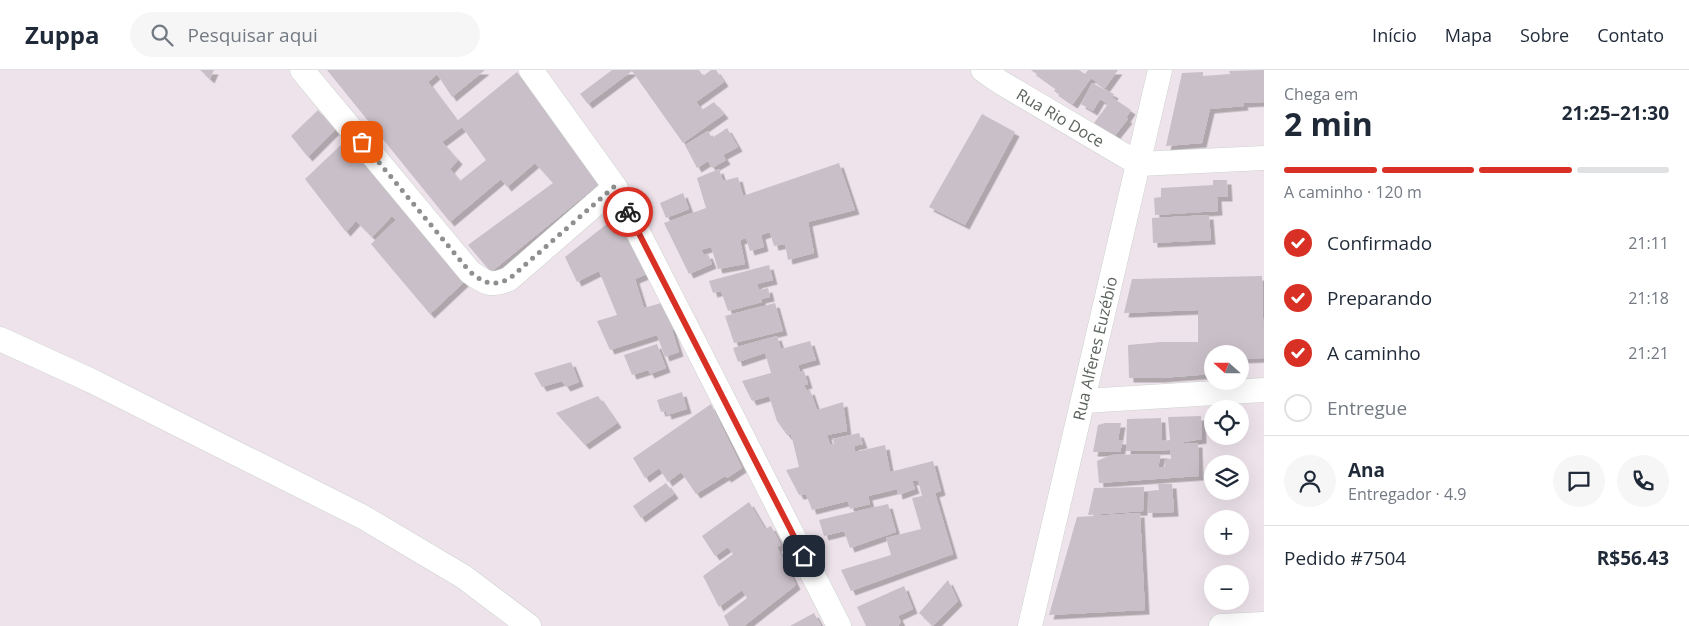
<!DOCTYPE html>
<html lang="pt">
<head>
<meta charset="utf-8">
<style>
	:root { --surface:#fff; --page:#f6f6f7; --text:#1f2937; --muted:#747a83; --line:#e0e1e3; --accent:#d93025 }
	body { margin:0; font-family:"Open Sans",sans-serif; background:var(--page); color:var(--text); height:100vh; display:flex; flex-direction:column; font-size:19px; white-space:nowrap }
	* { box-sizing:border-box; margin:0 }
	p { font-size:16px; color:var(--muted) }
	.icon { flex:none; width:28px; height:28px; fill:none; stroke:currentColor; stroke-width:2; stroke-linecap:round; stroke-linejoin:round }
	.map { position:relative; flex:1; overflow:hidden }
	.drawer { display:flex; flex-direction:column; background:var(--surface); width:425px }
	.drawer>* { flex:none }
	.needle { width:32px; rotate:291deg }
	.buttons { position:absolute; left:1204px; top:275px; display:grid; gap:10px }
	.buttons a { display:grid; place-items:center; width:45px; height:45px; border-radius:50%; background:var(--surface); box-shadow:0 5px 20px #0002; font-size:25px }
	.pin { position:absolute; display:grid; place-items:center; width:42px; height:42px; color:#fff; margin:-21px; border-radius:10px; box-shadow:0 2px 8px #0006 }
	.courier { position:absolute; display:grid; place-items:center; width:50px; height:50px; margin:-25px; border:4px solid #d93025; border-radius:50%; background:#fff; color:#222; box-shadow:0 1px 6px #0007 }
	.summary em { font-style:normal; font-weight:700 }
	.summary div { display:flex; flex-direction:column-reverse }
	.summary { display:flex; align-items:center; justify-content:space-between; height:85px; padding:0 20px }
	h1 { font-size:32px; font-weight:700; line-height:38px }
	.bar { display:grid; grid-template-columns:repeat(4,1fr); gap:8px 5px; align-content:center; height:60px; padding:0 20px }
	.bar i { height:6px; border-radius:4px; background:var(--line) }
	.bar .on { background:var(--accent) }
	.bar p { grid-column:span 4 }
	.line { display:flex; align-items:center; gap:12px; padding:0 20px; border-top:1px solid var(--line) }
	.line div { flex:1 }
	.round { display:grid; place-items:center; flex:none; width:52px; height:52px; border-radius:26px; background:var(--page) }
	ol { padding:0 20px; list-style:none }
	li { display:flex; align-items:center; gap:15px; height:55px }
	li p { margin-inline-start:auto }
	li .icon { padding:5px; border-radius:50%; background:var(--accent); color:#fff; stroke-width:4 }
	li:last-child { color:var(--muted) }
	li i { width:28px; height:28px; border:2px solid var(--line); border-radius:50% }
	header { display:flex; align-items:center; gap:30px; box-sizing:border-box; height:70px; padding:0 25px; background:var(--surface); border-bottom:1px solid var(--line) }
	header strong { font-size:24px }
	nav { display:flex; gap:28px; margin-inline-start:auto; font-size:18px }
	.search { width:350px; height:45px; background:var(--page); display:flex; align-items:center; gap:12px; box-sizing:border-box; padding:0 18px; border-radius:28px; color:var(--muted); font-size:19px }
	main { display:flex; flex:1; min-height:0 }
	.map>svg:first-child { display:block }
	.building { fill:#c9bfc8; fill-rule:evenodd; filter:url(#shadow) }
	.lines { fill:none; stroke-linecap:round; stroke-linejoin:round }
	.street-casing { stroke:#ccd3cd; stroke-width:25 }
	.street { stroke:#fff; stroke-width:24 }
	.done { stroke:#8e908e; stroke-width:5; stroke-dasharray:0 9 }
	.route { stroke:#d93025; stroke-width:6 }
	.labels { text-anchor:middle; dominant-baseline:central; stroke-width:4; stroke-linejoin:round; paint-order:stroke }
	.street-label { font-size:16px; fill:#5b645c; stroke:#fff }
</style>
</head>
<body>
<header>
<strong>Zuppa</strong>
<div class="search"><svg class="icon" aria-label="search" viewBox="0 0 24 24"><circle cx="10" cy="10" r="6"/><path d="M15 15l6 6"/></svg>Pesquisar aqui</div>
<nav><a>Início</a><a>Mapa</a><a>Sobre</a><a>Contato</a></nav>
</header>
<main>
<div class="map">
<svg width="1264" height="556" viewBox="0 0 1264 556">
	<defs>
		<filter id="shadow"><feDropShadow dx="4.5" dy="4.5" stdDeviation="0" flood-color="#0004"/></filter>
	</defs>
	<rect width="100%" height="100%" fill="#eee3eb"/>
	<g class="building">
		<polygon points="200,0 214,0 210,9"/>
		<path d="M327,0H485L452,27L437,4L428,12L457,51L517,2L600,113L491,202L468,175L553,113L535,93L507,117L501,109L450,152ZM462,57L486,90L460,111L450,99L458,90L442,72Z"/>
		<polygon points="612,0 699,0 703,6 711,0 716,0 724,12 696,32 702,40 714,32 724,44 683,73 632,1 588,34 580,24"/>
		<polygon points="1031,0 1079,0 1085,4 1088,0 1118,0 1105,18 1091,8 1073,34 1054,21 1056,18"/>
		<polygon points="1264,0 1264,32 1243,33 1244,36 1210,39 1202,73 1166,76 1182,3 1203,2 1203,6 1230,4 1229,1"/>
		<polygon points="1092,13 1114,24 1110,32 1113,28 1131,40 1126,48 1128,49 1113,68 1094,53 1108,34 1100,29 1093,41 1081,34"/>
		<polygon points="318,40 335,60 308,87 291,66"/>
		<polygon points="982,44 1015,62 965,155 929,137"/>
		<polygon points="727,58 738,77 723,85 726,90 712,98 708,91 697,98 685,75 708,61 712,68"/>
		<polygon points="345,71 464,212 430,244 371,174 396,150 392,146 372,167 356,151 346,162 305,109"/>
		<polygon points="839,93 855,140 808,152 814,183 788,190 785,174 774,176 770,162 761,165 764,177 750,181 746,168 740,170 745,194 718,199 711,177 701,180 704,185 708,184 712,194 689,204 664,153 706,138 697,108 719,99 723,111 738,107 743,126"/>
		<polygon points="1213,110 1227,110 1228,127 1217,127 1218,141 1155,145 1154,128 1161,127 1161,118 1213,115"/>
		<polygon points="683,123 689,139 666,148 660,133"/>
		<polygon points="1209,145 1211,170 1153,173 1152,148"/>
		<polygon points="617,146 647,204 635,209 644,238 661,233 674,260 672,260 679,282 665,287 657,265 610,280 597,251 617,245 599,201 577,212 565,187"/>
		<polygon points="769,195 773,210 757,214 759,220 768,218 770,227 761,229 762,232 728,241 721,221 713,223 709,211"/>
		<polygon points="1262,206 1264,288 1240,289 1240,284 1212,284 1212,304 1161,308 1129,308 1128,275 1161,272 1198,272 1198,240 1124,243 1132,209"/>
		<polygon points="775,233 783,261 734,273 725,246"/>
		<polygon points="777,266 781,279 810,271 816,290 798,295 800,302 804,301 808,314 804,315 807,321 810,320 817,340 843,332 847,361 827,365 830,375 834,374 833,369 859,363 863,374 854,376 855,382 885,375 890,402 933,391 941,421 935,423 953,484 851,521 841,500 891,485 886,468 921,459 912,428 922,426 918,410 912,411 915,419 898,425 897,419 868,426 870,434 850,439 848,431 812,440 806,424 799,425 786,400 799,397 791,364 787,365 777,351 769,326 752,331 742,311 771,303 765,283 738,292 733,278"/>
		<polygon points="657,274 666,298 650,304 648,300 632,305 624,285"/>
		<polygon points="571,292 579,312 566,317 562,311 542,317 534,303"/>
		<polygon points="682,322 687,339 667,345 666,341 661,342 657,330"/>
		<polygon points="598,326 617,353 585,375 556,343"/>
		<polygon points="711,334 742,398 727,408 725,406 696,424 681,402 668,412 659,398 645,408 633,388"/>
		<polygon points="1201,346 1202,369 1172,374 1198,373 1199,406 1099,413 1097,391 1111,385 1161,384 1158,398 1165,397 1165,388 1171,389 1170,380 1126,381 1127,349 1161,348 1162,371 1170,370 1168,347"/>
		<polygon points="1105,353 1121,353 1118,370 1123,370 1120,382 1093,382 1098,355"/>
		<polygon points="666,413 674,424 641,448 633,436"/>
		<polygon points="1158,414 1172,414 1174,442 1148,443 1148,421 1159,420"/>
		<polygon points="1144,417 1143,441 1088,445 1094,418"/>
		<polygon points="749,432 765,459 771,456 781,475 777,477 796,515 744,556 729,556 724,546 747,528 742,520 719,537 703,506 733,484 728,477 715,486 702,466"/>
		<polygon points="888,434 896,462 850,478 844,461 824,466 819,450"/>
		<polygon points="1140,443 1145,540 1049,545 1077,447"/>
		<polygon points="948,510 958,531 933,556 919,543"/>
		<polygon points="904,516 913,539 898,546 901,552 898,556 866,556 857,537"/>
		<polygon points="814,543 821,556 790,556"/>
	</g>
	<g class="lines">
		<defs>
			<g id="street">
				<path d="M302,0L470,202C485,213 491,217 509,209L615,117"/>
				<polyline points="531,0 615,117 839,556"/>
				<path id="s1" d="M983,0L1000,12L1139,94L1264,88"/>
				<polyline points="0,269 92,311 363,447 464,507 529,556"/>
				<polyline points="1084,331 1264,320"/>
				<path id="s2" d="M1030,556L1160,0"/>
				<polyline points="1221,556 1264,554"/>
			</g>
		</defs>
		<use href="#street" class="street-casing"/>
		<use href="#street" class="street"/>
	</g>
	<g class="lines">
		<path class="done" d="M362,72L470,202C485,213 491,217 509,209L615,116L628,142"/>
		<polyline class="route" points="628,142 804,486"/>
	</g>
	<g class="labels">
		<g class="street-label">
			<text stroke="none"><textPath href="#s1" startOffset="91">Rua Rio Doce</textPath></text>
			<text stroke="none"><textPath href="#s2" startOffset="285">Rua Alferes Euzébio</textPath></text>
		</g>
	</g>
</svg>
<div class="buttons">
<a><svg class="needle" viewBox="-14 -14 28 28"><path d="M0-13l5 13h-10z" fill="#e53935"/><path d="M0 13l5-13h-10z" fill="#747a83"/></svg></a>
<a><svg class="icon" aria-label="locate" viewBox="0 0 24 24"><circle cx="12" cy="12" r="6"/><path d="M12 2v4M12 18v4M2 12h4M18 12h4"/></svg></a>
<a><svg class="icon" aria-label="layers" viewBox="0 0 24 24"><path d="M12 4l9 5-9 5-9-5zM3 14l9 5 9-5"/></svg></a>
<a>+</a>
<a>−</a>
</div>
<div class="pin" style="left:362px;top:72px;background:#ea580c"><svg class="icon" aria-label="bag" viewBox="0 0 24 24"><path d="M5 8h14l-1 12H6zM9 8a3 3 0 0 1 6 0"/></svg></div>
<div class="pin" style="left:804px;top:486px;background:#1f2937"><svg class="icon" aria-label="home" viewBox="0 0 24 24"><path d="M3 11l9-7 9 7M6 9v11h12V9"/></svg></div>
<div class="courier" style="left:628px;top:142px"><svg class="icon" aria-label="bike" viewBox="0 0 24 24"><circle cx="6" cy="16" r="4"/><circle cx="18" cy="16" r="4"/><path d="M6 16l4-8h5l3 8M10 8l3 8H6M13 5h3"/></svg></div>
</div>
<section class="drawer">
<div class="summary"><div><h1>2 min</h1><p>Chega em</p></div><em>21:25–21:30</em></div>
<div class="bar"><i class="on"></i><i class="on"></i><i class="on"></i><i></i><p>A caminho · 120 m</p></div>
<ol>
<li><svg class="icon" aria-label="check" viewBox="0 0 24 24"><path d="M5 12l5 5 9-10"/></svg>Confirmado<p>21:11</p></li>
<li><svg class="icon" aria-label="check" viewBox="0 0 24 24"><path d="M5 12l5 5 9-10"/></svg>Preparando<p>21:18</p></li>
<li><svg class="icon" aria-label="check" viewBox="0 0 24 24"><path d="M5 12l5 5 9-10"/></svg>A caminho<p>21:21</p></li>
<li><i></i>Entregue</li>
</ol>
<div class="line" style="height:90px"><a class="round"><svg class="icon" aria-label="person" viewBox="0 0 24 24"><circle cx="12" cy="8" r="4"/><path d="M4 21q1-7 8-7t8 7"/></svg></a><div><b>Ana</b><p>Entregador · 4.9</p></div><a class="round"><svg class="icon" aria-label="chat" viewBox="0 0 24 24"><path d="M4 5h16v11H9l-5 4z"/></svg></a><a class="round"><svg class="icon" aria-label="phone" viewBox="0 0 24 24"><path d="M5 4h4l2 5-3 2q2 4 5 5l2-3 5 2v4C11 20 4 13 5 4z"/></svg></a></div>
<div class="line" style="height:65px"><div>Pedido #7504</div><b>R$56.43</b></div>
</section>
</main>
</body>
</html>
